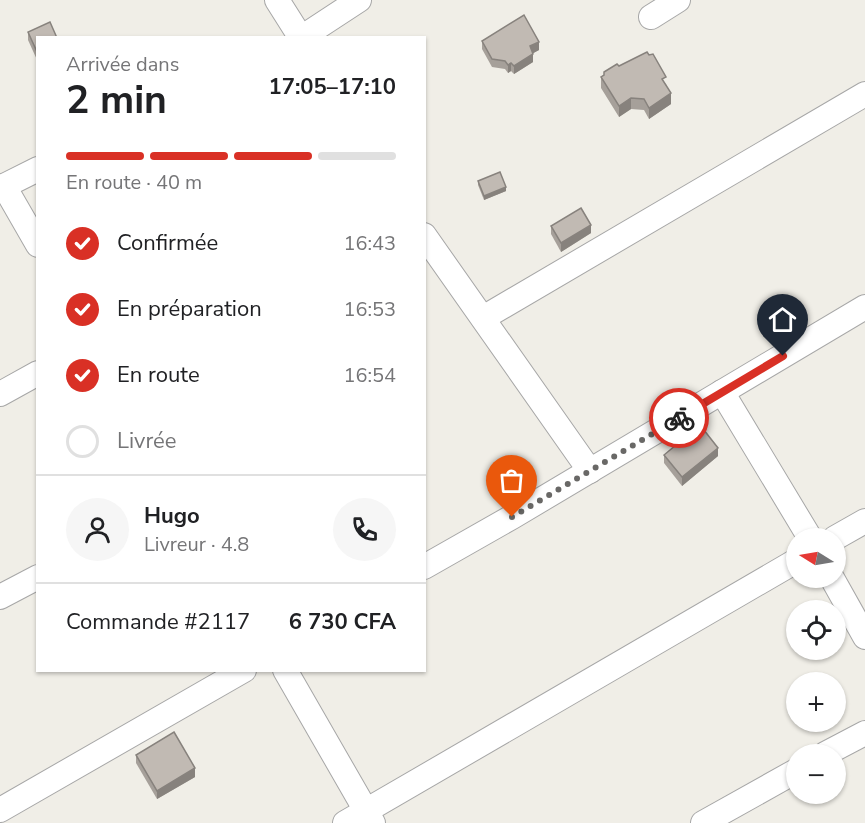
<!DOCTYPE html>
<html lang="fr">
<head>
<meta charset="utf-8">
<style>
	:root { --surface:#fff; --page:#f6f6f6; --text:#202124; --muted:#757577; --line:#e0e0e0; --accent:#d93025 }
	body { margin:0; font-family:"Nunito Sans",sans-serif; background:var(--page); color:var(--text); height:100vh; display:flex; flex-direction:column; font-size:22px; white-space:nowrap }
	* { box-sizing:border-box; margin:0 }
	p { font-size:20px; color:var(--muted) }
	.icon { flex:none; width:33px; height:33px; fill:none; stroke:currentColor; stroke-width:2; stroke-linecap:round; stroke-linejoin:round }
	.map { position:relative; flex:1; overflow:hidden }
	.panel { position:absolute; left:36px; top:36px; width:390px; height:636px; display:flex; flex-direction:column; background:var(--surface); border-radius:0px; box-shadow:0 2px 4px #0004 }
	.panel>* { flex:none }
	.needle { width:39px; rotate:281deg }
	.fabs { position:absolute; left:786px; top:528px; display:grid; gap:12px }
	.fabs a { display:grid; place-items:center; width:60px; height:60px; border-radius:50%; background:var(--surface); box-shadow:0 2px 4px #0004; font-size:30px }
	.pin { position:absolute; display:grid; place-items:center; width:51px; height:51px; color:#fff; margin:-62px -26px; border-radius:50% 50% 50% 0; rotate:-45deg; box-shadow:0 0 6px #0007 }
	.pin .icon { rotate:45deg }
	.courier { position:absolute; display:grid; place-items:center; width:60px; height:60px; margin:-30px; border:4px solid #d93025; border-radius:50%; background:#fff; color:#222; box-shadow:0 2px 8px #0007 }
	.summary em { font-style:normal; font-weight:700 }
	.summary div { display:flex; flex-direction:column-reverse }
	.summary { display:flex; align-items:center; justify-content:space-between; height:102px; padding:0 30px }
	h1 { font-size:39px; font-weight:700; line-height:45px }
	.bar { display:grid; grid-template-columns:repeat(4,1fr); gap:9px 6px; align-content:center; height:72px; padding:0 30px }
	.bar i { height:8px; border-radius:4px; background:var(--line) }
	.bar .on { background:var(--accent) }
	.bar p { grid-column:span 4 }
	.line { display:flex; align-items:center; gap:15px; padding:0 30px; border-top:2px solid var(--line) }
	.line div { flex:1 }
	.round { display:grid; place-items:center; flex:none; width:63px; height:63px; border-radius:32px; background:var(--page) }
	ol { padding:0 30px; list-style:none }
	li { display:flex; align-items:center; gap:18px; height:66px }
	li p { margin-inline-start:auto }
	li .icon { padding:6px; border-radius:50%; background:var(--accent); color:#fff; stroke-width:4 }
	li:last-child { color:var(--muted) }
	li i { width:33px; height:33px; border:3px solid var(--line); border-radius:50% }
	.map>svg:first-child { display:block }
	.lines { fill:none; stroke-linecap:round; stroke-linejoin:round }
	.minor-casing { stroke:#a7a7a7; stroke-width:26 }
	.minor { stroke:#fff; stroke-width:24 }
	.wall { fill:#a6a09a }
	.shaded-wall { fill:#87827d }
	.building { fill:#c1bab3; stroke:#87827d; stroke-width:1.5 }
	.done { stroke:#696866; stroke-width:6; stroke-dasharray:0 10.8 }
	.route { stroke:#d93025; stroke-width:8 }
</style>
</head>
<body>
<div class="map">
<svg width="865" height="823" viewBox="0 0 865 823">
	<rect width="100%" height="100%" fill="#f0eee7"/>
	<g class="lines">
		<defs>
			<g id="minor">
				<polyline points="277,0 301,38"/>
				<polyline points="651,17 678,0"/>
				<polyline points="301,38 359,0"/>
				<polyline points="4,186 38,245"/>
				<polyline points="0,188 38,169"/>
				<polyline points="424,235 590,471"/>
				<polyline points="483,318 865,94"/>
				<polyline points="722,392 810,538"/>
				<polyline points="0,394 38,373"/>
				<polyline points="835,538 865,521"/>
				<polyline points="424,567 512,517 865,307"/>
				<polyline points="832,578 865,637"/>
				<polyline points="0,597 38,577"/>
				<polyline points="285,670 373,823"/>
				<polyline points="825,754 865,733"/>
				<polyline points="0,810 244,670"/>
				<polyline points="345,823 796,561"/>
				<polyline points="703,823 796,771"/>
			</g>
		</defs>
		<use href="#minor" class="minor-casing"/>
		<use href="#minor" class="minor"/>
	</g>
	<g class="wall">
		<polygon points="28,32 38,38 38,62 28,40"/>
		<polygon points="482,41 539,50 533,53 533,62 514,74 511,71 508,73 505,69 492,67 482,49"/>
		<polygon points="619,66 666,84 671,104 649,119 644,110 631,109 619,117 601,88 601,77 604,75 604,72"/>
		<polygon points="478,181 506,191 484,200 478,185"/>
		<polygon points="551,226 591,233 561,252 551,234"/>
		<polygon points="664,455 718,456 682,486 664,463"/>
		<polygon points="136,755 195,777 157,799 136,763"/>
	</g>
	<g class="shaded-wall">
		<polygon points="539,42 539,50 530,55 530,46"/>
		<polygon points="533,54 533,62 514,74 514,66"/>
		<polygon points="511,63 511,71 508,73 508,65"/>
		<polygon points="671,93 671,104 649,119 649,108"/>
		<polygon points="631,98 631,109 619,117 619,106"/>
		<polygon points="506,187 506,191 484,200 484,196"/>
		<polygon points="591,225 591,233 561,252 561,243"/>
		<polygon points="718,448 718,456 682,486 682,477"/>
		<polygon points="195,768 195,777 157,799 157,791"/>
	</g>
	<g class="building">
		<polygon points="524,15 539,42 530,46 533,54 514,66 511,63 508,65 505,61 492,59 482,41"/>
		<polygon points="50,22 57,38 38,38 38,54 28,32"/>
		<polygon points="647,52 649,55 653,54 666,77 662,79 671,93 649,108 644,99 631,98 619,106 601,77 604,75 604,72 617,64 619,66"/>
		<polygon points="500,172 506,187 484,196 478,181"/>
		<polygon points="581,208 591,225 561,243 551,226"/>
		<polygon points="700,425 718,448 682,477 664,455"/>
		<polygon points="174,732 195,768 157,791 136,755"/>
	</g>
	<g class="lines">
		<polyline class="done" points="512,517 679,418"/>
		<polyline class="route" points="679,418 783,356"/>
	</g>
</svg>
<div class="fabs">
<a><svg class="needle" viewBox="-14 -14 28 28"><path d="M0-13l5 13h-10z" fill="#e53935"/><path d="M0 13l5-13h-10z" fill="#757577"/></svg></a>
<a><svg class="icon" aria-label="locate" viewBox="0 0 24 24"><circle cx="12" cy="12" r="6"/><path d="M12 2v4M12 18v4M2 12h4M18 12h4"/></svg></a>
<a>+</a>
<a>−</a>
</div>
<div class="pin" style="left:512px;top:517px;background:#ea580c"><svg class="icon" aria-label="bag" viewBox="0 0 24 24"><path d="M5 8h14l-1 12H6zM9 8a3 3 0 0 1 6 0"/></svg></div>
<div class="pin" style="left:783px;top:356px;background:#1f2937"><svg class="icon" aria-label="home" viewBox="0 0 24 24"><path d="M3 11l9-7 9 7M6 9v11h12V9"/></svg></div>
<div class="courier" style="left:679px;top:418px"><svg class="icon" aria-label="bike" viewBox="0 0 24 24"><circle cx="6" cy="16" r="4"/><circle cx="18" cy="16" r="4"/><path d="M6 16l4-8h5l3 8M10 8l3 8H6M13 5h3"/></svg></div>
<section class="panel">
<div class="summary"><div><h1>2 min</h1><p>Arrivée dans</p></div><em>17:05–17:10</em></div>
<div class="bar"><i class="on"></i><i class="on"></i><i class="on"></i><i></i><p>En route · 40 m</p></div>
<ol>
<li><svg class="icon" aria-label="check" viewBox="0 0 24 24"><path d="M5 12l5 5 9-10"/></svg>Confirmée<p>16:43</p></li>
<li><svg class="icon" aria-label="check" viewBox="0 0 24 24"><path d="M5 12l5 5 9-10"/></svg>En préparation<p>16:53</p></li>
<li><svg class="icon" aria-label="check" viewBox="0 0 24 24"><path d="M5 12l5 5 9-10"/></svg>En route<p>16:54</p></li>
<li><i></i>Livrée</li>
</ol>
<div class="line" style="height:108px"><a class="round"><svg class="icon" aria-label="person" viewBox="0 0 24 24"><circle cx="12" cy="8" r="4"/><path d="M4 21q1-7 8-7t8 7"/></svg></a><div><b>Hugo</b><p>Livreur · 4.8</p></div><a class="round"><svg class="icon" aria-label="phone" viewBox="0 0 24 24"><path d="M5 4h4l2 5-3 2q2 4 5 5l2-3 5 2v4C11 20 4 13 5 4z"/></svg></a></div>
<div class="line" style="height:78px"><div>Commande #2117</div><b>6 730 CFA</b></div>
</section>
</div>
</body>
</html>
